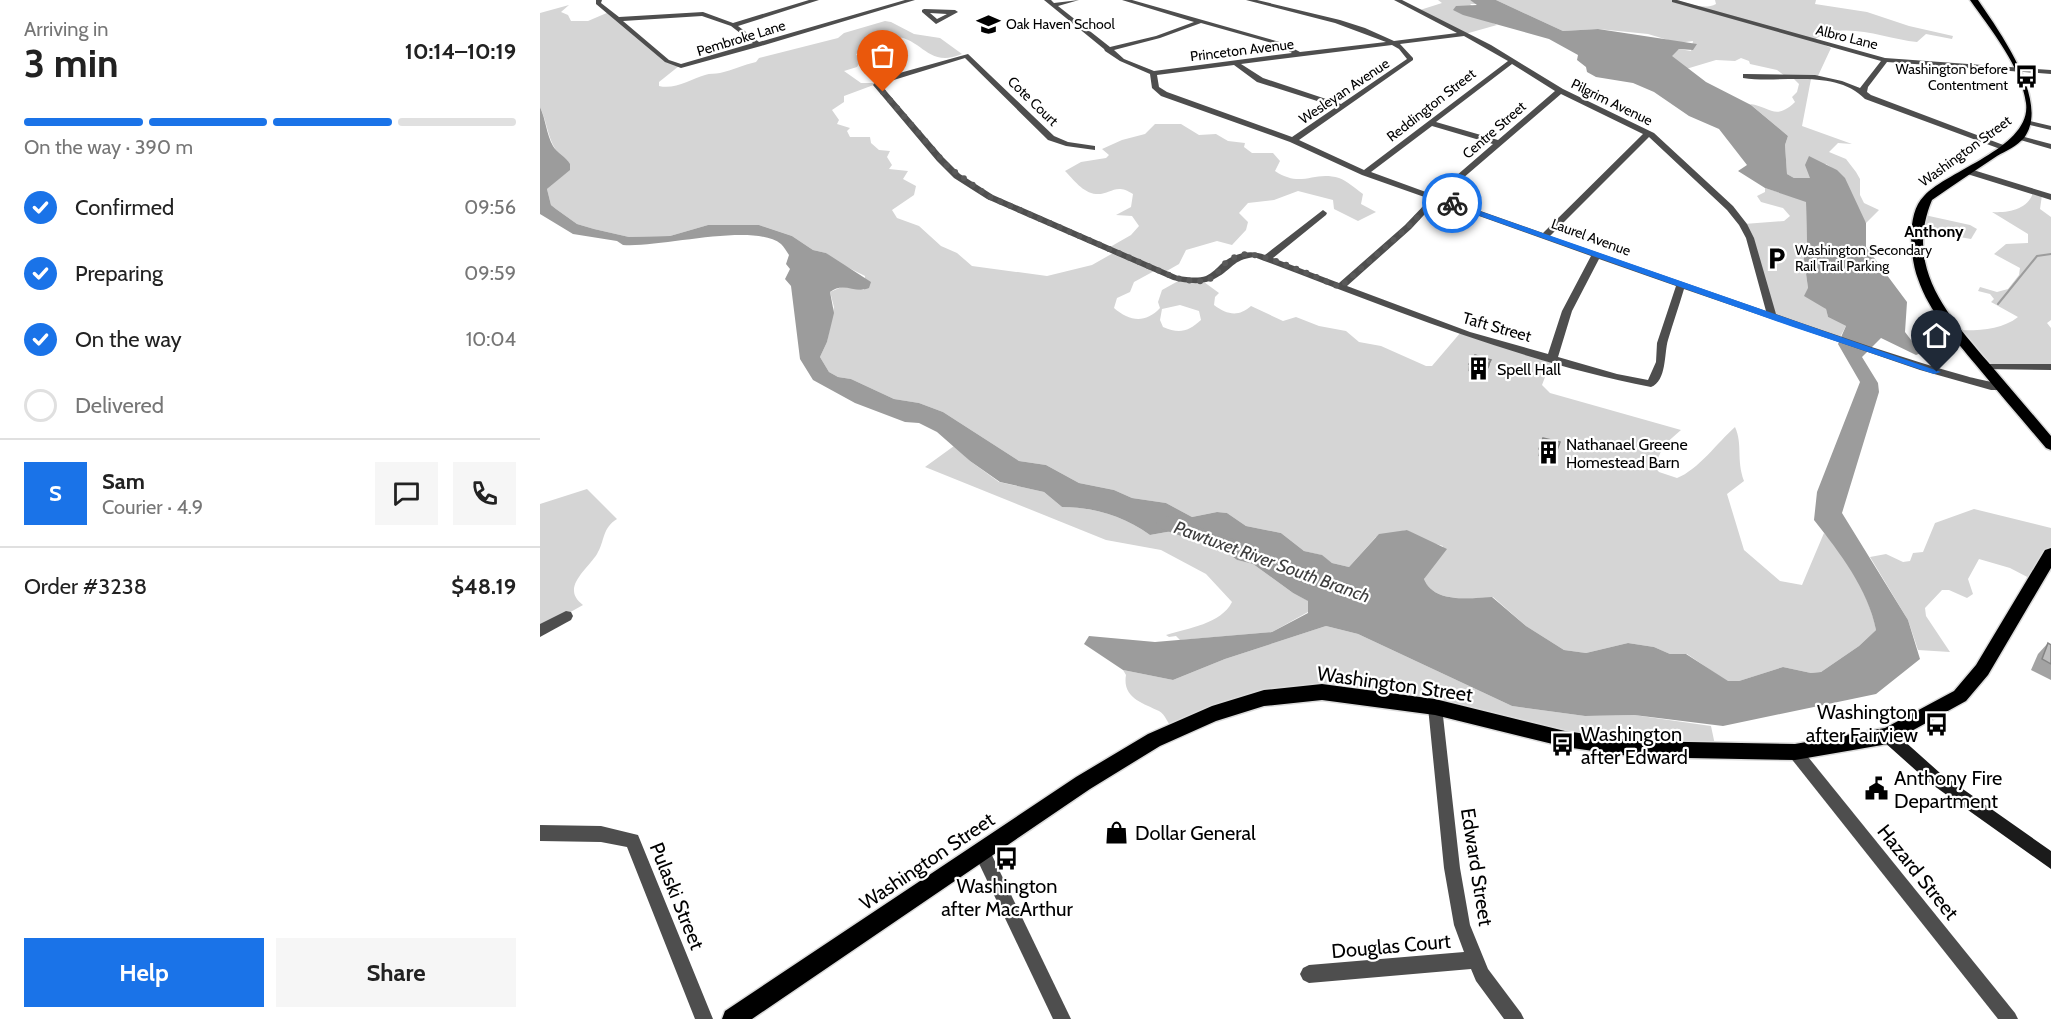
<!DOCTYPE html>
<html lang="en">
<head>
<meta charset="utf-8">
<style>
	:root { --surface:#fff; --page:#f6f6f6; --text:#222; --muted:#767676; --line:#e0e0e0; --accent:#1a73e8 }
	body { margin:0; font-family:Cabin,sans-serif; background:var(--page); color:var(--text); height:100vh; display:flex; flex-direction:column; font-size:22px; white-space:nowrap }
	* { box-sizing:border-box; margin:0 }
	p { font-size:20px; color:var(--muted) }
	.icon { flex:none; width:33px; height:33px; fill:none; stroke:currentColor; stroke-width:2; stroke-linecap:round; stroke-linejoin:round }
	.map { position:relative; flex:1; overflow:hidden }
	.details { display:flex; flex-direction:column; background:var(--surface); width:540px }
	.details>* { flex:none }
	.pin { position:absolute; display:grid; place-items:center; width:51px; height:51px; color:#fff; margin:-62px -26px; border-radius:50% 50% 50% 0; rotate:-45deg; box-shadow:0 0 6px #0007 }
	.pin .icon { rotate:45deg }
	.courier { position:absolute; display:grid; place-items:center; width:60px; height:60px; margin:-30px; border:4px solid #1a73e8; border-radius:50%; background:#fff; color:#222; box-shadow:0 2px 8px #0007 }
	.summary em { font-style:normal; font-weight:800 }
	.summary div { display:flex; flex-direction:column-reverse }
	.summary { display:flex; align-items:center; justify-content:space-between; height:102px; padding:0 24px }
	h1 { font-size:39px; font-weight:800; line-height:45px }
	.bar { display:grid; grid-template-columns:repeat(4,1fr); gap:9px 6px; align-content:center; height:72px; padding:0 24px }
	.bar i { height:8px; border-radius:4px; background:var(--line) }
	.bar .on { background:var(--accent) }
	.bar p { grid-column:span 4 }
	.line { display:flex; align-items:center; gap:15px; padding:0 24px; border-top:2px solid var(--line) }
	.line div { flex:1 }
	.round { display:grid; place-items:center; flex:none; width:63px; height:63px; border-radius:0px; background:var(--page) }
	ol { padding:0 24px; list-style:none }
	li { display:flex; align-items:center; gap:18px; height:66px }
	li p { margin-inline-start:auto }
	li .icon { padding:6px; border-radius:50%; background:var(--accent); color:#fff; stroke-width:4 }
	li:last-child { color:var(--muted) }
	li i { width:33px; height:33px; border:3px solid var(--line); border-radius:50% }
	.button { display:flex; gap:12px; margin-top:auto; padding:12px 24px }
	.button a { flex:1; height:69px; border-radius:0px; background:var(--accent); color:#fff; font-size:24px; font-weight:800; line-height:69px; text-align:center }
	.button a+a { background:var(--page); color:var(--text) }
	main { display:flex; flex:1; min-height:0 }
	.map>svg:first-child { display:block }
	.green { fill:#d5d5d5; fill-rule:evenodd }
	.water { fill:#9c9c9c }
	.lines { fill:none; stroke-linecap:round; stroke-linejoin:round }
	.stream { stroke:#9c9c9c; stroke-width:2 }
	.river { fill:#9c9c9c; fill-rule:evenodd }
	.primary-casing { stroke:#dbdbdb; stroke-width:3 }
	.minor { fill:#4e4e4e; fill-rule:evenodd }
	.secondary { fill:#1b1b1b; fill-rule:evenodd }
	.primary { fill:#000; fill-rule:evenodd }
	.wall { fill:#a3a3a3 }
	.shaded-wall { fill:#858585 }
	.building { fill:#bebebe; stroke:#858585; stroke-width:1.5 }
	.route { fill:#1a73e8 }
	.done { stroke:#595959; stroke-width:6; stroke-dasharray:0 10.8 }
	.labels { text-anchor:middle; dominant-baseline:central; stroke-width:4.5; stroke-linejoin:round; paint-order:stroke }
	.far-poi-label { font-size:14px; fill:#000; stroke:#fff; text-anchor:start }
	.far-street-label { font-size:14px; fill:#000; stroke:#fff }
	.far-quarter-label { font-size:16px; font-weight:bold; fill:#000; stroke:#fff }
	.street-label { font-size:16px; fill:#000; stroke:#fff }
	.poi-label { font-size:16px; fill:#000; stroke:#fff; text-anchor:start }
	.water-label { font-size:18px; font-style:italic; fill:#3d3d3d; stroke:#fff }
	.near-street-label { font-size:20px; fill:#000; stroke:#fff }
	.near-poi-label { font-size:20px; fill:#000; stroke:#fff; text-anchor:start }
</style>
</head>
<body>
<main>
<section class="details">
<div class="summary"><div><h1>3 min</h1><p>Arriving in</p></div><em>10:14–10:19</em></div>
<div class="bar"><i class="on"></i><i class="on"></i><i class="on"></i><i></i><p>On the way · 390 m</p></div>
<ol>
<li><svg class="icon" aria-label="check" viewBox="0 0 24 24"><path d="M5 12l5 5 9-10"/></svg>Confirmed<p>09:56</p></li>
<li><svg class="icon" aria-label="check" viewBox="0 0 24 24"><path d="M5 12l5 5 9-10"/></svg>Preparing<p>09:59</p></li>
<li><svg class="icon" aria-label="check" viewBox="0 0 24 24"><path d="M5 12l5 5 9-10"/></svg>On the way<p>10:04</p></li>
<li><i></i>Delivered</li>
</ol>
<div class="line" style="height:108px"><b class="round" style="background:var(--accent);color:#fff">S</b><div><b>Sam</b><p>Courier · 4.9</p></div><a class="round"><svg class="icon" aria-label="chat" viewBox="0 0 24 24"><path d="M4 5h16v11H9l-5 4z"/></svg></a><a class="round"><svg class="icon" aria-label="phone" viewBox="0 0 24 24"><path d="M5 4h4l2 5-3 2q2 4 5 5l2-3 5 2v4C11 20 4 13 5 4z"/></svg></a></div>
<div class="line" style="height:78px"><div>Order #3238</div><b>$48.19</b></div>
<div class="button"><a>Help</a><a>Share</a></div>
</section>
<div class="map">
<svg width="1511" height="1019" viewBox="0 0 1511 1019">
	<rect width="100%" height="100%" fill="#fff"/>
	<g class="green">
		<polygon points="898,0 930,0 937,4 930,4 949,21 957,25 925,34 880,10 902,3"/>
		<path d="M956,0H1137C1149,4 1165,10 1176,4L1175,0H1276L1275,4L1327,12L1369,26L1413,36L1412,39L1386,34L1377,42C1344,39 1303,19 1274,40L1291,48L1277,78L1271,79L1262,126L1312,144L1298,143L1289,152L1306,159L1316,172L1320,179V195L1324,203L1339,210L1326,223C1313,202 1309,177 1286,164L1270,178H1254L1247,174L1245,145L1248,136L1210,104C1231,107 1235,121 1255,102L1252,97L1257,92L1259,84L1252,77L1245,76L1237,70L1210,64L1209,61L1201,58L1195,61L1176,60L1146,69L1131,56L1139,49L1151,51L1153,41L1138,43L1108,34L1058,29L1023,31Z"/>
		<path d="M29,5L21,12L28,15L31,21H48L69,12L126,61L139,66L119,82V86C135,90 151,79 165,75C170,73 175,74 180,73C193,70 203,65 216,62L219,58L298,38L304,33L345,21L351,22L374,34L400,38L422,54C382,71 382,27 338,38L343,44L316,54L320,62L317,67L304,71L321,83H339L304,96V102L292,110L299,120L297,124L310,128L307,131L310,137H330L331,143L339,150L350,151L347,157L352,165L349,169L368,171L363,179L376,186L374,195L352,210L357,218L379,226L401,246L417,253L432,266L507,276L552,265L575,252L570,247L591,235L599,226L592,216L576,215L591,207L593,194C575,182 571,195 556,194C543,193 533,179 525,171L541,162L566,158L569,155L562,149L582,140L605,134L615,124H641L659,135L676,134L688,141L705,143L704,147L712,153H733L740,161L735,171C762,189 773,170 799,178C807,181 816,189 823,194L821,204L836,212L818,221L794,209L793,200L758,191L734,200L708,203L699,213L708,222L706,230L692,245L677,241L646,250L639,264L625,272L616,270L594,282L590,292L577,298L574,308C589,321 605,324 620,308L618,302L622,290L640,280L664,282L679,293L675,297L674,305C687,315 699,317 711,306L743,321L756,317L779,326L806,331L819,342L841,346L886,366H892L921,332L1012,359L1002,385L1010,393L1141,430L1124,445L1118,458L1112,464L1119,472L1137,478C1158,470 1178,442 1195,427C1203,445 1196,459 1204,481L1187,494L1204,550L1240,581L1262,585L1284,533C1307,559 1330,596 1336,630L1319,646L1281,672L1271,673L1243,667L1199,681L1188,682L1147,654H1130L1114,647L1088,643L1046,653L1024,650L986,626L953,597C931,598 894,604 884,579L903,546L885,541L867,530L836,537L809,567L792,563L781,555L764,551L741,533L706,526L687,513L677,512L652,517L626,503L592,498L574,490L539,483L506,465L479,461L403,412L379,403L354,399L311,379L298,377L289,372L280,357L287,342L294,307L290,292L304,286L324,290L325,276L295,261L286,253L273,250L252,236L219,225H168L130,236L89,237L54,229L37,224L16,209L11,205L7,189L29,170C26,158 18,155 13,145C7,132 6,120 0,107V13ZM640,305L659,311L661,320C648,332 639,334 623,327L620,320L622,309Z"/>
		<polygon points="1225,188 1266,201 1267,243 1263,252 1268,288 1286,309 1288,317 1306,326 1299,339 1234,317 1204,224 1244,221 1250,216 1243,208 1221,202 1217,196 1225,192"/>
		<path d="M1493,193L1502,195L1500,209L1511,217V320L1507,323L1511,328V367L1451,368L1416,330C1436,331 1462,330 1478,317L1451,302L1454,299L1450,294L1438,291L1440,287L1457,292L1468,289L1479,275L1480,268L1454,254L1466,244L1488,243V234L1452,212C1468,213 1487,210 1493,193Z"/>
		<polygon points="1380,214 1430,225 1437,229 1431,239 1379,230"/>
		<path d="M414,446L430,461L459,482L504,492L522,507C553,507 584,516 610,535L638,530L662,534L697,560L713,564L753,593L769,601L768,612L732,632L640,640L636,636L629,637L626,635C648,628 681,624 692,602L666,574L621,550L566,540L385,467Z"/>
		<path d="M47,489L77,519C62,528 65,541 57,554C47,570 20,588 43,605L0,629V504Z"/>
		<polygon points="1434,509 1511,528 1511,557 1495,581 1470,568 1439,559 1428,579 1433,594 1427,598 1409,590 1402,590 1385,608 1386,616 1410,652 1378,650 1368,620 1330,557 1346,554 1363,562 1370,561 1373,553 1383,552 1395,523"/>
		<path d="M786,626L818,634L972,706L1045,716L1094,715L1171,726L1175,745L1112,751L897,709L755,695L633,731C629,725 625,714 619,711C603,703 582,698 586,675L583,670L633,680L685,659Z"/>
	</g>
	<path class="water" d="M930,0H956L1023,31L1058,29L1157,44L1153,50L1139,49L1132,56L1166,82L1211,105L1248,136L1245,145L1247,174L1254,178H1270L1265,165L1269,156L1297,170L1305,178L1326,223V247L1367,302L1365,332L1381,353L1376,355L1341,338L1322,357L1338,383L1339,392L1302,513L1368,620L1380,659L1336,694L1183,726L1094,715L1045,716L972,706L818,634L786,626L685,659L633,680L583,670L544,644L549,636L615,642L732,632L768,613V601L753,593L713,564L697,560L662,534L638,530L610,535C584,516 553,507 522,507L504,492L460,482L430,461L397,432L379,423L365,422L315,403L273,380L260,359L251,286L245,279L250,269L246,264L249,255C247,252 244,247 241,244C213,222 121,248 83,245L77,241L33,234L0,214V107C6,120 6,133 13,146C17,153 26,157 30,164V170L7,189L11,205L16,209L37,224L54,229L89,237L130,236L168,225H219L252,236L273,250L286,253L331,282L329,288C316,294 303,281 290,292L294,313L287,342L280,357L289,372L298,377L311,379L354,399L379,403L403,412L479,461L506,465L539,483L574,490L592,498L626,503L652,517L677,512L687,513L706,526L741,533L764,551L782,555L792,563L809,567L839,534L867,530L907,549L884,579C894,604 931,598 952,597L986,626L1024,650L1046,653L1088,643L1114,647L1130,654H1146L1188,681H1199L1243,667L1271,673L1281,672L1319,646L1336,630C1328,589 1300,553 1274,520L1277,492L1320,382L1298,344L1306,326L1288,317L1286,309L1264,296L1268,288L1263,252L1267,243L1266,202L1225,188L1198,171L1207,165L1179,129L1149,116L1114,92L1093,83L1056,77L1047,72L1046,67L1037,60L1038,55L1009,39L923,15L913,10L916,6L937,5Z"/>
	<g class="lines">
		<polyline class="stream" points="1458,304 1497,256 1511,254"/>
		<polygon class="river" points="626,516 696,540 699,545 696,550 689,553 619,528 616,523 619,518"/>
		<defs>
			<g id="primary">
				<path d="M1430,0H1438C1459,31 1511,102 1484,138C1477,146 1466,151 1457,156C1435,171 1413,185 1392,200C1364,267 1407,314 1448,362C1469,387 1490,411 1511,436V450L1506,448C1483,421 1459,393 1436,365C1414,338 1389,312 1378,279C1370,258 1366,213 1384,196C1410,169 1492,147 1486,103C1481,66 1451,30 1430,0Z"/>
				<polygon points="1511,548 1511,568 1448,675 1426,701 1348,744 1255,760 1096,757 1025,747 895,715 782,700 724,706 676,721 620,746 550,789 212,1019 182,1019 185,1011 536,777 608,734 672,706 724,690 782,684 895,699 1025,731 1096,741 1255,744 1345,728 1414,691 1436,665 1505,550"/>
			</g>
		</defs>
		<use href="#primary" class="primary-casing"/>
		<g class="minor">
			<path d="M56,0H62L61,3L79,17L163,12L193,23L269,0H279L198,26L219,42L365,0H375L221,46L141,68L125,62L56,4ZM162,16L191,26L213,43L141,64L129,60L83,21Z"/>
			<path d="M504,0H511L514,3L539,0L518,6L570,47L616,36L654,22L582,0H592L743,43L760,52L846,42L795,23L706,0H717L800,20L825,28L854,41L917,33L854,0H862L951,45L1023,89L1114,133L1193,206L1207,224L1214,238L1236,314C1299,336 1362,358 1426,376C1434,379 1466,384 1469,387L1464,390H1451L1380,370L1144,289C1139,306 1133,323 1128,340C1124,353 1127,381 1111,387C974,360 844,306 714,257C692,260 693,269 676,278C663,286 647,283 633,280L447,199L414,178L397,161L333,85L338,79L428,54L514,136L528,142L555,146V150L526,146L508,140L425,58L344,83L341,85L403,157L420,174L453,195L638,276C647,277 657,279 666,276C672,273 677,268 681,264C694,253 710,249 725,255L783,210L787,213L786,215L733,258L799,283L865,225L890,199L822,175L750,142L621,96L612,88L610,74L580,61L565,51L564,49ZM661,23L739,45L752,53L614,71L584,59L574,50L620,38ZM924,36L968,61L824,170L759,140L873,60V58L860,44ZM852,45L859,49L867,59L801,104L723,78L701,64ZM972,64L1015,91L958,140L896,122ZM694,65L717,82L796,107L752,137L627,92L619,87L617,75ZM1021,94L1103,134L1003,233L901,197ZM892,126L953,144L894,195L831,172ZM1109,137L1187,210L1199,225L1206,238L1226,311L1010,236ZM897,201L1051,256L1022,311L1008,354L930,332L807,286L871,229ZM1059,259L1136,286L1117,343L1116,362L1108,380L1077,374L1018,357L1032,311Z"/>
			<path d="M1132,0H1137L1345,58L1511,70V74L1347,62L1328,87L1327,92L1331,95L1466,146L1467,148L1463,150L1325,99C1295,68 1240,84 1203,78V74H1206L1275,75L1302,81L1320,88L1341,61L1132,2Z"/>
			<path d="M384,9L415,10L418,12L396,24L382,12V10ZM390,13L407,14L397,19Z"/>
			<polygon points="1486,120 1511,126 1511,130 1486,124"/>
			<polygon points="1477,135 1511,144 1511,149 1477,139"/>
			<polygon points="1424,169 1430,169 1511,194 1511,200 1424,173"/>
			<polygon points="1447,364 1511,364 1511,370 1443,369 1442,367 1443,365"/>
			<polygon points="26,611 31,612 33,616 31,620 0,637 0,624"/>
			<polygon points="895,701 900,703 902,707 920,868 930,925 948,969 981,1013 984,1019 964,1019 936,981 931,969 769,983 763,980 760,974 763,968 769,965 924,952 914,925 904,868 888,707 890,703"/>
			<polygon points="1255,745 1260,747 1475,1013 1478,1019 1458,1019 1250,757 1248,752 1250,747"/>
			<polygon points="0,825 61,826 98,835 173,1019 155,1019 87,847 61,842 0,841"/>
			<polygon points="442,845 448,847 531,1019 513,1019 434,853 436,847"/>
		</g>
		<polygon class="secondary" points="1348,729 1353,731 1400,773 1511,851 1511,869 1390,783 1343,741 1341,736 1343,731"/>
		<use href="#primary" class="primary"/>
	</g>
	<g class="wall">
		<polygon points="951,360 949,367 944,376 928,371 929,364"/>
		<polygon points="1003,438 1020,442 1014,460 998,456"/>
		<polygon points="1508,643 1511,645 1511,680 1491,670 1498,654"/>
	</g>
	<polygon class="shaded-wall" points="951,360 949,367 944,376 945,369"/>
	<g class="building">
		<polygon points="935,355 951,360 945,369 929,364"/>
		<polygon points="1003,438 1020,442 1016,453 999,449"/>
		<polygon points="1508,643 1511,645 1511,664 1502,659"/>
	</g>
	<polygon class="route" points="909,202 914,202 1401,372 1394,374 1253,327 909,205"/>
	<g class="lines">
		<path class="done" d="M343,92L408,167L450,197L636,278C688,290 668,265 700,255C718,249 779,279 800,287L868,227L896,197L912,203"/>
	</g>
	<defs>
		<symbol id="school-bare" viewBox="-9 -9 18 18"><path d="M0-5L7-2L0 1L-7-2ZM-4 1L0 2.5L4 1V4Q0 6-4 4Z" fill="#000" stroke="#fff" stroke-width="2.5" paint-order="stroke"/></symbol>
		<symbol id="bus-bare" viewBox="-9 -9 18 18"><path d="M-5-6H5V4H4V6H2V4H-2V6H-4V4H-5ZM-3.5-4V0h7V-4ZM-3.5 1.2v1.5H-2V1.2ZM2 1.2v1.5H3.5V1.2Z" fill="#000" stroke="#fff" stroke-width="2.5" paint-order="stroke"/></symbol>
		<symbol id="parking-bare" viewBox="-9 -9 18 18"><path d="M-3.5-5.5H1a3.5 3.5 0 0 1 0 7H-1V5.5H-3.5ZM-1-3.4V-.6H.8a1.4 1.4 0 0 0 0-2.8Z" fill="#000" stroke="#fff" stroke-width="2.5" paint-order="stroke"/></symbol>
		<symbol id="building-bare" viewBox="-9 -9 18 18"><path d="M-4-6H4V6H1V3H-1V6H-4ZM-2.5-4.3h1.7v1.8h-1.7ZM.8-4.3h1.7v1.8H.8ZM-2.5-1h1.7V.8h-1.7ZM.8-1h1.7V.8H.8Z" fill="#000" stroke="#fff" stroke-width="2.5" paint-order="stroke"/></symbol>
		<symbol id="civic-bare" viewBox="-9 -9 18 18"><path d="M-.6-6.5H3V-4.5H.6V-3L4-1V1h2V6H-6V1h2V-1L-.6-3ZM-1.2 2.5V6h2.4V2.5Z" fill="#000" stroke="#fff" stroke-width="2.5" paint-order="stroke"/></symbol>
		<symbol id="shop-bare" viewBox="-9 -9 18 18"><path d="M-5-2.5h2.3a2.7 3.5 0 0 1 5.4 0H5L5.5 6h-11ZM-1.5-2.5h3a1.5 2.3 0 0 0-3 0Z" fill="#000" stroke="#fff" stroke-width="2.5" paint-order="stroke"/></symbol>
	</defs>
	<g fill-rule="evenodd">
		<use href="#school-bare" x="432" y="8" width="33" height="33"/>
		<use href="#bus-bare" x="1470" y="60" width="33" height="33"/>
		<use href="#parking-bare" x="1220" y="242" width="33" height="33"/>
		<use href="#building-bare" x="922" y="352" width="33" height="33"/>
		<use href="#building-bare" x="992" y="436" width="33" height="33"/>
		<use href="#bus-bare" x="1380" y="708" width="33" height="33"/>
		<use href="#bus-bare" x="1006" y="728" width="33" height="33"/>
		<use href="#civic-bare" x="1320" y="772" width="33" height="33"/>
		<use href="#shop-bare" x="560" y="816" width="33" height="33"/>
		<use href="#bus-bare" x="450" y="842" width="33" height="33"/>
	</g>
	<g class="labels">
		<g class="far-poi-label">
			<text x="466" y="24">Oak Haven School</text>
			<text x="1468" y="69" text-anchor="end">Washington before<tspan x="1468" dy="16">Contentment</tspan></text>
			<text x="1255" y="250">Washington Secondary<tspan x="1255" dy="16">Rail Trail Parking</tspan></text>
		</g>
		<g class="far-street-label">
			<text transform="translate(1307 37) rotate(14)">Albro Lane</text>
			<text transform="translate(201 38) rotate(-17)">Pembroke Lane</text>
			<text transform="translate(702 50) rotate(-7)">Princeton Avenue</text>
			<text transform="translate(804 91) rotate(-34)">Wesleyan Avenue</text>
			<text transform="translate(493 101) rotate(44)">Cote Court</text>
			<text transform="translate(1072 102) rotate(26)">Pilgrim Avenue</text>
			<text transform="translate(891 105) rotate(-38)">Reddington Street</text>
			<text transform="translate(954 130) rotate(-41)">Centre Street</text>
			<text transform="translate(1425 151) rotate(-36)">Washington Street</text>
			<text transform="translate(1051 237) rotate(20)">Laurel Avenue</text>
		</g>
		<g class="far-quarter-label">
			<text x="1394" y="231">Anthony</text>
		</g>
		<g class="street-label">
			<text transform="translate(957 327) rotate(16)">Taft Street</text>
		</g>
		<g class="poi-label">
			<text x="957" y="369">Spell Hall</text>
			<text x="1026" y="444">Nathanael Greene<tspan x="1026" dy="18">Homestead Barn</tspan></text>
		</g>
		<g class="water-label">
			<text transform="translate(732 562) rotate(20)">Pawtuxet River South Branch</text>
		</g>
		<g class="near-street-label">
			<text transform="translate(855 684) rotate(8)">Washington Street</text>
			<text transform="translate(387 861) rotate(-34)">Washington Street</text>
			<text transform="translate(937 867) rotate(81)">Edward Street</text>
			<text transform="translate(1378 872) rotate(51)">Hazard Street</text>
			<text transform="translate(137 896) rotate(68)">Pulaski Street</text>
			<text transform="translate(851 946) rotate(-5)">Douglas Court</text>
		</g>
		<g class="near-poi-label">
			<text x="1378" y="712" text-anchor="end">Washington<tspan x="1378" dy="23">after Fairview</tspan></text>
			<text x="1041" y="734">Washington<tspan x="1041" dy="23">after Edward</tspan></text>
			<text x="1354" y="778">Anthony Fire<tspan x="1354" dy="23">Department</tspan></text>
			<text x="595" y="833">Dollar General</text>
			<text x="467" y="886" text-anchor="middle">Washington<tspan x="467" dy="23">after MacArthur</tspan></text>
		</g>
	</g>
</svg>
<div class="pin" style="left:343px;top:92px;background:#ea580c"><svg class="icon" aria-label="bag" viewBox="0 0 24 24"><path d="M5 8h14l-1 12H6zM9 8a3 3 0 0 1 6 0"/></svg></div>
<div class="pin" style="left:1397px;top:372px;background:#1f2937"><svg class="icon" aria-label="home" viewBox="0 0 24 24"><path d="M3 11l9-7 9 7M6 9v11h12V9"/></svg></div>
<div class="courier" style="left:912px;top:203px"><svg class="icon" aria-label="bike" viewBox="0 0 24 24"><circle cx="6" cy="16" r="4"/><circle cx="18" cy="16" r="4"/><path d="M6 16l4-8h5l3 8M10 8l3 8H6M13 5h3"/></svg></div>
</div>
</main>
</body>
</html>
